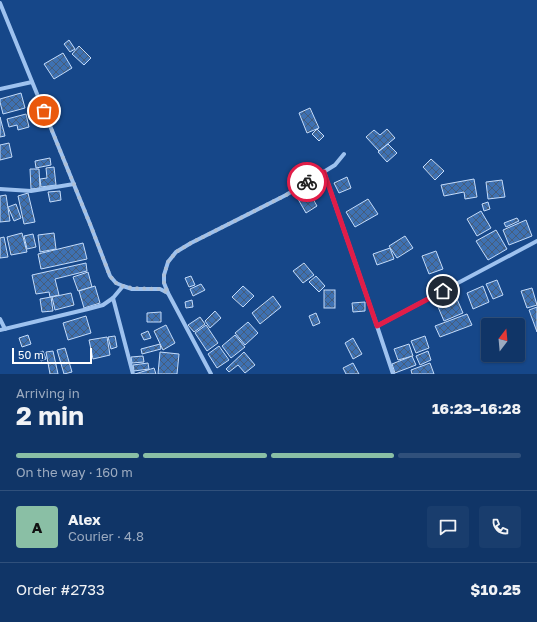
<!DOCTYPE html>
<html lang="en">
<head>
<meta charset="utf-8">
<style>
	:root { --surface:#103567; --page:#193d6d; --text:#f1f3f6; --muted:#9cabc0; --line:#30507b; --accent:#8abfa5 }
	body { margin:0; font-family:"Golos Text",sans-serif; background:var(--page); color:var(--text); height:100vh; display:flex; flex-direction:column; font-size:15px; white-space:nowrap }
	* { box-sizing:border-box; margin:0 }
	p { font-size:13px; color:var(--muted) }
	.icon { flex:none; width:22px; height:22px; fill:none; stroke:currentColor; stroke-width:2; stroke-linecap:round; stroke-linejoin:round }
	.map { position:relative; height:374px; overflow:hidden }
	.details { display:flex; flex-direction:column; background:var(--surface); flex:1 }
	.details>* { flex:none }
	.needle { width:26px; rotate:16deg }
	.controls { position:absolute; left:481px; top:318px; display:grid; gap:8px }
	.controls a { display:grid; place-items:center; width:44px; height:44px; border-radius:4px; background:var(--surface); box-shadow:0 1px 3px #0004,0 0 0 1px var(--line); font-size:20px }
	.scale { position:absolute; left:12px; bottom:10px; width:80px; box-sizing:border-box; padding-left:4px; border:2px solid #fff; border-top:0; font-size:11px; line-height:14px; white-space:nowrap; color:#fff; -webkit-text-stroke:3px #164789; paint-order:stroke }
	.pin { position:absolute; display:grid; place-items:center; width:34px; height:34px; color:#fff; margin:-17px; border:2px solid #fff; border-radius:50%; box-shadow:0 1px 4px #0007 }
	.courier { position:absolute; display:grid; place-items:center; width:40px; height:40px; margin:-20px; border:3px solid #e11d48; border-radius:50%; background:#fff; color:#222; box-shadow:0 1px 5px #0007 }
	.summary em { font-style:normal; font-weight:700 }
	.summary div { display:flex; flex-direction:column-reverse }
	.summary { display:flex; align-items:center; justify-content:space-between; height:68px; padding:0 16px }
	h1 { font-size:26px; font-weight:700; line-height:30px }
	.bar { display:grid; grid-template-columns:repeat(4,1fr); gap:6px 4px; align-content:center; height:48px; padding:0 16px }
	.bar i { height:5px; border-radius:3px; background:var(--line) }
	.bar .selected { background:var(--accent) }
	.bar p { grid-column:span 4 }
	.line { display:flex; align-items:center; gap:10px; padding:0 16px; border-top:1px solid var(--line) }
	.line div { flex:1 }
	.round { display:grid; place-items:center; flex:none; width:42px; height:42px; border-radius:4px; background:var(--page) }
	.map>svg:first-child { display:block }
	.building { fill:url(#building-cross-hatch); stroke:#c4dcfb }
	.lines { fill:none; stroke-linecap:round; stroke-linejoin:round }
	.street { stroke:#9ec2ef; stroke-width:4 }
	.done { stroke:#adbfd6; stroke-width:4; stroke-dasharray:0 7.2 }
	.route { stroke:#e11d48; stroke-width:5 }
</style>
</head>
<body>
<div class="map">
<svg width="537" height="374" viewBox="0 0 537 374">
	<defs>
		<pattern id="building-cross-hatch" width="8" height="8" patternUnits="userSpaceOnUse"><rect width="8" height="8" fill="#3e71b2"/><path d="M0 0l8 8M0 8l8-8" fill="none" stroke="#465d7a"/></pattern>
	</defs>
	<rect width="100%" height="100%" fill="#164789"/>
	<g class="building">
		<polygon points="69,40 75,49 70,52 64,44"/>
		<polygon points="79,46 91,58 84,65 72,54"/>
		<polygon points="63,53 72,68 54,79 44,64"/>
		<polygon points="21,93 25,108 3,114 0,102 0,99"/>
		<polygon points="310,108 319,128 307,133 299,113"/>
		<polygon points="26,114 29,127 18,130 17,125 9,127 7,119"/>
		<polygon points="0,117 5,136 0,137"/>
		<polygon points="317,129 324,136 319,141 312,134"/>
		<polygon points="387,129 395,138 379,151 366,137 374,130 380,135"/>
		<polygon points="9,143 12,157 0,160 0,145"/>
		<polygon points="388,144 397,153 387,162 378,152"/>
		<polygon points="50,158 51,165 36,168 35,161"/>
		<polygon points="431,159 444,171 435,180 423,167"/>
		<polygon points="54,167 56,185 41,187 40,179 47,178 46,168"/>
		<polygon points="30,169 39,169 40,188 31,189"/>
		<polygon points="347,177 351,188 339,193 334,183"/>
		<polygon points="474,179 477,197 465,199 464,192 444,196 441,185"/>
		<polygon points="502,180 505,197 488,199 486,182"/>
		<polygon points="60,191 61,200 50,202 48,192"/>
		<polygon points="309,192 317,206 306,213 298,199"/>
		<polygon points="28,193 35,222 24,224 18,196"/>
		<polygon points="6,195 10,221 0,222 0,196"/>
		<polygon points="368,199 378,214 355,227 346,212"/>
		<polygon points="488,202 490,209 484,211 482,204"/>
		<polygon points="16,204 21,218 14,221 8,207"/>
		<polygon points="481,211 491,228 477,236 467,219"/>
		<polygon points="517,218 519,221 506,227 504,223"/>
		<polygon points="526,220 532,236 509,245 503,230"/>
		<polygon points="496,230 507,249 488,260 476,241"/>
		<polygon points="22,233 27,252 11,255 7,237"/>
		<polygon points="54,233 56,249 40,252 38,235"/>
		<polygon points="33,234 36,247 27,249 24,236"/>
		<polygon points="405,236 413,248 397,258 389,246"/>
		<polygon points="4,237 8,257 0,258 0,238"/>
		<polygon points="83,243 87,259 41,269 38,254"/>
		<polygon points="390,248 394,259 377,265 373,254"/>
		<polygon points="436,251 443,269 429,274 422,256"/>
		<polygon points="86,263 87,271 55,279 59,295 50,297 49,292 36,294 32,275"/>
		<polygon points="304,263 314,275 303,283 293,271"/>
		<polygon points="88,272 92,287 78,291 73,277"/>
		<polygon points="191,276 195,285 189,287 185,278"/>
		<polygon points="316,276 325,286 319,292 309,282"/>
		<polygon points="497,280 503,295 493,299 486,284"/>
		<polygon points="201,284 205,290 193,296 190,289"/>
		<polygon points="95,286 100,303 84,308 79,291"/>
		<polygon points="243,286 254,296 243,307 232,297"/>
		<polygon points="483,286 489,302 473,309 467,293"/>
		<polygon points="532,288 537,305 527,308 521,291"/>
		<rect x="324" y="290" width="11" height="18"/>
		<polygon points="454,292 463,313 444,321 435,300"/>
		<polygon points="71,293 74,305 55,310 52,297"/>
		<polygon points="273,296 281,307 260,324 252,313"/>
		<polygon points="51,297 53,311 42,312 40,299"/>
		<polygon points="192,300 193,307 186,308 185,302"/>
		<polygon points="365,302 365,311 353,312 352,303"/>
		<polygon points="537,307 537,332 529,310"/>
		<polygon points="215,311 221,318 210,328 205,321"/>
		<polygon points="161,312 161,322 147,322 147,313"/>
		<polygon points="316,313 320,323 313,326 309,316"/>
		<polygon points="467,314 472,325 440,337 435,326"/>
		<polygon points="86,316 91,333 68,340 63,323"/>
		<polygon points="200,317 205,324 194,332 188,325"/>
		<polygon points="248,322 258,333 245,345 235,333"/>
		<polygon points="166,325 175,343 163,350 154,331"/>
		<polygon points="206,325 218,343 207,351 195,333"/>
		<polygon points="148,331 151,338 144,340 141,334"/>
		<polygon points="28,335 31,344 22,347 19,338"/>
		<polygon points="235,335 245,347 231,358 222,346"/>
		<polygon points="115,336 117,347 111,349 108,337"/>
		<polygon points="425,336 429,348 416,353 411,341"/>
		<polygon points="107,337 110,355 93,359 89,340"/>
		<polygon points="353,338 362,354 353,359 345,343"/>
		<polygon points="160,344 161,349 142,354 141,349"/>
		<polygon points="409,344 413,356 398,360 394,349"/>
		<polygon points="219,346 229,360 217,368 208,354"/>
		<polygon points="65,348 72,372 64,374 57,350"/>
		<polygon points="43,351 46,359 41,361 38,353"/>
		<polygon points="53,351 58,374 50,374 46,352"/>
		<polygon points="428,351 431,360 420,365 416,356"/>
		<polygon points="160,352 179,354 177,374 158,374"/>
		<polygon points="244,352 255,365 245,373 238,365 229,372 226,369"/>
		<polygon points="143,356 144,362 132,363 131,357"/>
		<polygon points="412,356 416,365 395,373 392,364"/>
		<polygon points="148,363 149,369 134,371 133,365"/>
		<polygon points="353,363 359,374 346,374 343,368"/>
		<polygon points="430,363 434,374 412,374 411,370"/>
		<polygon points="154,368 156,374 135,374"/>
	</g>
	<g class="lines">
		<g class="street">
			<polyline points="0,3 90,224 110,276 116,283 123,286 132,289 160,289 168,293"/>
			<polyline points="0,89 32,82"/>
			<polyline points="324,172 377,326 393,374"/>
			<polyline points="0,189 31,191 74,184"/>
			<polyline points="113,298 133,374"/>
			<polyline points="0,319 5,329"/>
			<polyline points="377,326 537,241"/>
			<polyline points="0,330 88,309 103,305 113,298 123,286"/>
			<polyline points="211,374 168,293 164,283 164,275 168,262 176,252 191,243 286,195 335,165 344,154"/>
		</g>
	</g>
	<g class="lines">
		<polyline class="done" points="44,111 90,224 110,276 116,283 123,286 132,288 160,289 168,293 164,283 164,275 168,262 176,252 191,243 286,195 307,182"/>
		<polyline class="route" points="307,182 324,172 377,326 443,291"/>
	</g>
</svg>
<div class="controls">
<a><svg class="needle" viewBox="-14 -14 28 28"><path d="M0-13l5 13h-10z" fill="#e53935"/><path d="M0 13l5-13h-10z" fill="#9cabc0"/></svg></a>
</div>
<div class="scale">50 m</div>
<div class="pin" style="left:44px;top:111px;background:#ea580c"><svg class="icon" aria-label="bag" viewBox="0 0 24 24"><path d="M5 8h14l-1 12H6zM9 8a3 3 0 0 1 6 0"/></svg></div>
<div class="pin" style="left:443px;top:291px;background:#1f2937"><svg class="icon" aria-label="home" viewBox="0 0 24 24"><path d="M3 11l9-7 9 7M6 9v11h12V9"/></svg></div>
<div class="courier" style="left:307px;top:182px"><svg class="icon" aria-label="bike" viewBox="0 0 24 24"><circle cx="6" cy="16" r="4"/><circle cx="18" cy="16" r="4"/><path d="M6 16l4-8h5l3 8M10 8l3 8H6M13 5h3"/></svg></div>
</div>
<section class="details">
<div class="summary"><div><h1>2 min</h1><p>Arriving in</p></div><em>16:23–16:28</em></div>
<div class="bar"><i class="selected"></i><i class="selected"></i><i class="selected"></i><i></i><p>On the way · 160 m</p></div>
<div class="line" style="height:72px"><b class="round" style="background:var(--accent);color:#111">A</b><div><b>Alex</b><p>Courier · 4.8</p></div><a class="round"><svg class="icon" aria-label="chat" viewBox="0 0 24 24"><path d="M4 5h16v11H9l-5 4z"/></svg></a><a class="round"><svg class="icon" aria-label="phone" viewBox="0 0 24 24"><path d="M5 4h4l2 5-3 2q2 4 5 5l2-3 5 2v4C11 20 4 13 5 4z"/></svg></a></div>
<div class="line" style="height:52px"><div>Order #2733</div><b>$10.25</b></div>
</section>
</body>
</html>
